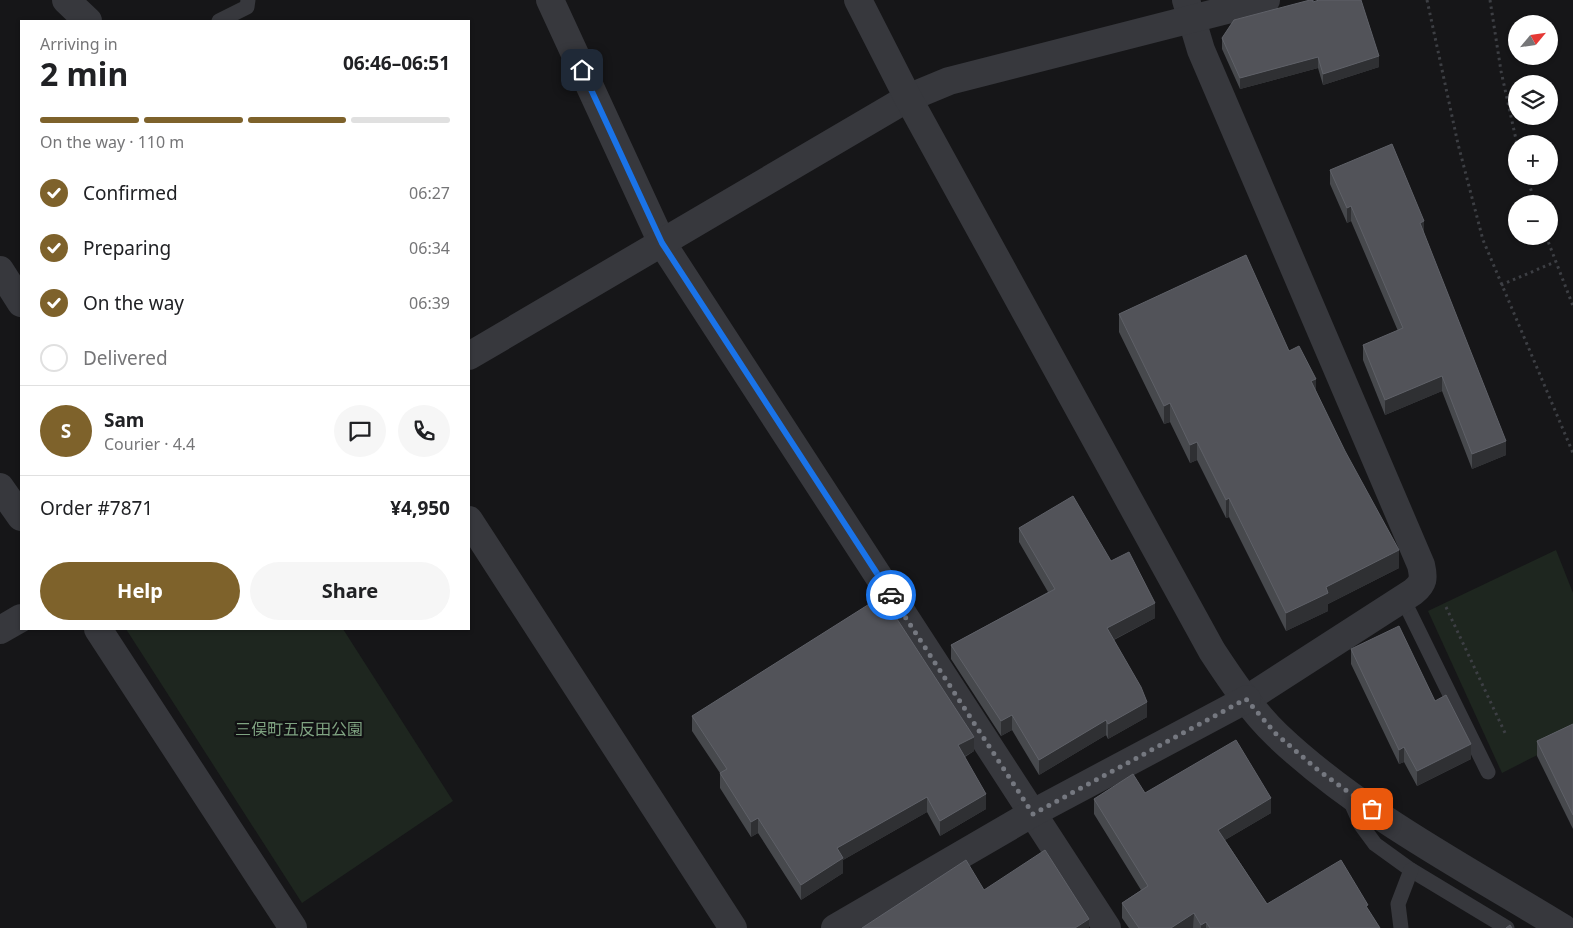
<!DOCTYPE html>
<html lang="en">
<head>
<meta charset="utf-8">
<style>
	:root { --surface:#fff; --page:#f6f6f6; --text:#202124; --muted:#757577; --line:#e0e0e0; --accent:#7e622b }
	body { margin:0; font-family:"Noto Sans","Noto Sans JP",sans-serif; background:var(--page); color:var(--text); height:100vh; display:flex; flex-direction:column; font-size:19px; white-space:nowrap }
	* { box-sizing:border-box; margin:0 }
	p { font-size:16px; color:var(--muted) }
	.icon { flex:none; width:28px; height:28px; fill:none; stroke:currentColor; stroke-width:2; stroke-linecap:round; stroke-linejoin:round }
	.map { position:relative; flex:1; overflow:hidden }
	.drawer { position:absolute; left:20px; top:20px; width:450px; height:610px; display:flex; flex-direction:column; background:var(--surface); border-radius:0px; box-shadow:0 1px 4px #0004 }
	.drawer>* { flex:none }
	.needle { width:32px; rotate:61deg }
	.tools { position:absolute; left:1508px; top:15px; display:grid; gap:10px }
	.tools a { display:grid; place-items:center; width:50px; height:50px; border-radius:50%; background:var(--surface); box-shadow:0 1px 4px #0004; font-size:25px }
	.pin { position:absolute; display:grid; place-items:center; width:42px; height:42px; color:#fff; margin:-21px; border-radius:10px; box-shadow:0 2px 8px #0006 }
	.courier { position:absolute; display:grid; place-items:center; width:50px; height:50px; margin:-25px; border:4px solid #1a73e8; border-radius:50%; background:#fff; color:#222; box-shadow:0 1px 6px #0007 }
	.overview em { font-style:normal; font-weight:700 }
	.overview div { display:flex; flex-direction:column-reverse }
	.overview { display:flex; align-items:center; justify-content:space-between; height:85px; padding:0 20px }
	h1 { font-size:32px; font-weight:700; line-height:38px }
	.bar { display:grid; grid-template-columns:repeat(4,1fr); gap:8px 5px; align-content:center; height:60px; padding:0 20px }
	.bar i { height:6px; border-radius:4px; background:var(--line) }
	.bar .active { background:var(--accent) }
	.bar p { grid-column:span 4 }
	.line { display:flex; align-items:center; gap:12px; padding:0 20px; border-top:1px solid var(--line) }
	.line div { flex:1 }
	.round { display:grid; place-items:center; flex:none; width:52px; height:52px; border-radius:26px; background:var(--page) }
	ol { padding:0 20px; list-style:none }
	li { display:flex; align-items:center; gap:15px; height:55px }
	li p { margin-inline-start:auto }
	li .icon { padding:5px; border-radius:50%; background:var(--accent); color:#fff; stroke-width:4 }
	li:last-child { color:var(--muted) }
	li i { width:28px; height:28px; border:2px solid var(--line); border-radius:50% }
	.primary-button { display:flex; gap:10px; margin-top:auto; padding:10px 20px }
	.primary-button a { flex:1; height:58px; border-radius:30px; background:var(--accent); color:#fff; font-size:20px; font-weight:700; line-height:58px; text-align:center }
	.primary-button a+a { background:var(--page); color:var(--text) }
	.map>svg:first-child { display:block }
	.green { fill:#1e261f }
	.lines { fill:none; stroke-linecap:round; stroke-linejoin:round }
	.path { stroke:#3d3f44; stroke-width:3; stroke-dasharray:2.5 4; stroke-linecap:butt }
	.service { stroke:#37383d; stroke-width:15 }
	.minor { stroke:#37383d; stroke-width:28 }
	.tertiary { stroke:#37383d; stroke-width:28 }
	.wall { fill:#47494d }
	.shaded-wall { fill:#2f3033 }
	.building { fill:#525359; stroke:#5f6168 }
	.done { stroke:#757880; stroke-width:5; stroke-dasharray:0 9 }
	.route { stroke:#1a73e8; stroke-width:6 }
	.labels { text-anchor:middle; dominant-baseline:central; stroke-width:4.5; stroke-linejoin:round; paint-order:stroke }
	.park-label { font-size:16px; fill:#7fa381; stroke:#111113 }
</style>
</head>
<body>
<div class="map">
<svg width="1573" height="928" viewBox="0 0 1573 928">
	<rect width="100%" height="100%" fill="#161618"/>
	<g class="green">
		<polygon points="1556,550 1573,593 1573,737 1502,773 1428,611"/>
		<polygon points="126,629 343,629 453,801 302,903"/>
	</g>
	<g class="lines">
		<g class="path">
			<polyline points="1427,0 1458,144 1483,240 1573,453"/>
			<polyline points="1490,0 1501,71 1517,144"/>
			<polyline points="1527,176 1535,204"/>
			<polyline points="1546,236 1573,306"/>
			<polyline points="1501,285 1555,262"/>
			<polyline points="1446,607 1506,735"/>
		</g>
		<g class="service">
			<polyline points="219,21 247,7 248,0"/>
			<polyline points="1402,597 1488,772"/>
			<polyline points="1349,798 1361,825 1375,844 1411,870 1507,928"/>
			<polyline points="1401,928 1398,904 1411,870"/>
		</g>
		<g class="minor">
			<polyline points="66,0 88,21"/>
			<polyline points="550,0 662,243 1107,928"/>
			<path d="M1186,0L1201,50L1421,565C1424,578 1424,583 1413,592L1247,699"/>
			<polyline points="0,270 21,303"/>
			<polyline points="469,356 908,98 949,81 1266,0"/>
			<polyline points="0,487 21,517"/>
			<polyline points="469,520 733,928"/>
			<polyline points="98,629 293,928"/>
			<polyline points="0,630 21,618"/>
		</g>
		<g class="tertiary">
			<path d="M858,0L908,98L1212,651C1231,680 1252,711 1277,735C1359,813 1467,869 1563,928"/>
			<polyline points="835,928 1033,813 1247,699"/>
		</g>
	</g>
	<g class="wall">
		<polygon points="1313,2 1379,67 1323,85 1318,68 1240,89 1222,49 1222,38"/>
		<polygon points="1330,170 1424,235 1506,455 1472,469 1442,391 1385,415 1363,360 1363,345 1398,331 1351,221 1347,223 1330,184"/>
		<polygon points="1119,314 1289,351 1316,391 1399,568 1328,604 1328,611 1286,631 1229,517 1226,518 1197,460 1190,463 1170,422 1164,424 1119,332"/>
		<polygon points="1019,528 1111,561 1155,618 1114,640 1147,717 1108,739 1106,735 1039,775 1012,730 1001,736 951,659 951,645 1048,592 1019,542"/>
		<polygon points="1351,649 1435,701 1471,759 1417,786 1404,762 1399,764 1351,664"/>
		<polygon points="692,716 974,751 965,757 986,809 940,836 927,812 843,860 843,873 801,900 758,833 751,837 720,788 720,773 692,731"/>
		<polygon points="1573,724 1573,829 1537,756 1537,741"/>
		<polygon points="1145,793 1271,813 1225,840 1267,904 1368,910 1380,928 1129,928 1122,918 1122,903 1141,890 1094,814 1094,799"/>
	</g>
	<g class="shaded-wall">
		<polygon points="1379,56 1379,67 1323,85 1323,74"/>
		<polygon points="1318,57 1318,68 1240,89 1240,78"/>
		<polygon points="1351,206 1351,221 1347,223 1347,208"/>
		<polygon points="1424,221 1424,236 1420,223"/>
		<polygon points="1442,376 1442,391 1385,415 1385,400"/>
		<polygon points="1316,379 1316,397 1311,381"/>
		<polygon points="1170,403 1170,422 1164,424 1164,406"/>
		<polygon points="1506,441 1506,455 1472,469 1472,454"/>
		<polygon points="1197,442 1197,460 1190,463 1190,445"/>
		<polygon points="1229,498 1229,517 1226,518 1226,500"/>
		<polygon points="1399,550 1399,568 1328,604 1328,611 1286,631 1286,613 1326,587"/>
		<polygon points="1155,603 1155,618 1107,643 1107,628"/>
		<polygon points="1147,702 1147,717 1108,739 1108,724"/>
		<polygon points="1012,715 1012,730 1001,736 1001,721"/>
		<polygon points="1106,720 1106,735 1039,775 1039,760"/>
		<polygon points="974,737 974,751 958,760 958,745"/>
		<polygon points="1471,744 1471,759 1417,786 1417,771"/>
		<polygon points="1404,747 1404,762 1399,764 1399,750"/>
		<polygon points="986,794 986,809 940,836 940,821"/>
		<polygon points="927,797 927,812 843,860 843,873 801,900 801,885 837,848"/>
		<polygon points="1271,798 1271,813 1218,844 1218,830"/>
		<polygon points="758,818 758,833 751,837 751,822"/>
		<polygon points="1194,913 1193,928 1171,928"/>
		<polygon points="1089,919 1089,928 1075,928"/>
		<polygon points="1206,922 1206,928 1201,928 1201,925"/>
	</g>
	<g class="building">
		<polygon points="1310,0 1313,0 1313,2 1319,0 1361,0 1379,56 1323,74 1318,57 1240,78 1222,38 1234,20"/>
		<polygon points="1392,144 1424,221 1420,223 1506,441 1472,454 1442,376 1385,400 1363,345 1403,328 1351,206 1347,208 1330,170"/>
		<polygon points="1246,255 1289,351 1299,346 1316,379 1311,381 1345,451 1399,550 1326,587 1328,593 1286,613 1229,498 1226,500 1197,442 1190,445 1170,403 1164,406 1119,314"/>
		<polygon points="1073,496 1111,561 1129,552 1155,603 1107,628 1141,687 1147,702 1108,724 1106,720 1039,760 1012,715 1001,721 951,645 1055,589 1019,528"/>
		<polygon points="882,596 974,737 958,745 986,794 940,821 927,797 837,848 843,858 801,885 758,818 751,822 720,773 727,769 692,716"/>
		<polygon points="1399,626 1435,701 1446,695 1471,744 1417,771 1404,747 1399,750 1351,649"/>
		<polygon points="1573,724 1573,815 1537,741"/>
		<polygon points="1236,740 1271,798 1218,830 1267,904 1341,860 1368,905 1366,906 1380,928 1210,928 1206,922 1201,925 1194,913 1171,928 1139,928 1122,903 1148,886 1094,799 1133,774 1145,793"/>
		<polygon points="1045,850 1089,919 1075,928 862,928 966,860 984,890"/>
		<polygon points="1510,925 1512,928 1506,928"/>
	</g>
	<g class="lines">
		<polyline class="done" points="891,595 1033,814 1246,699 1276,734 1318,770 1372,809"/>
		<polyline class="route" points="582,70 662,243 891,595"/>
	</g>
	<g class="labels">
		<g class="park-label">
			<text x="299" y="729">三俣町五反田公園</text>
		</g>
	</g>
</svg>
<div class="tools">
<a><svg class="needle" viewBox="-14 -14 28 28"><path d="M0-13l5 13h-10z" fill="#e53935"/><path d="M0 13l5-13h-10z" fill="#757577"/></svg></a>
<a><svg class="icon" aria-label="layers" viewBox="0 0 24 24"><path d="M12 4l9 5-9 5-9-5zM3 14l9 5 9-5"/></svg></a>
<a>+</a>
<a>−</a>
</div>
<div class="pin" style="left:1372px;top:809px;background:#ea580c"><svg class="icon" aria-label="bag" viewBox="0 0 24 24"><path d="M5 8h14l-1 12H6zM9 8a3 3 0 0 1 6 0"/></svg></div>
<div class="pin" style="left:582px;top:70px;background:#1f2937"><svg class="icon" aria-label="home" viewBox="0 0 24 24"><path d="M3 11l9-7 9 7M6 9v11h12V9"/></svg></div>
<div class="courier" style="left:891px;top:595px"><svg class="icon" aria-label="car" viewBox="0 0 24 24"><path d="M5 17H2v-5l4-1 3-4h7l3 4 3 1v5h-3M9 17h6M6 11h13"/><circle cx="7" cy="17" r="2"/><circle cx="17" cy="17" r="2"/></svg></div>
<section class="drawer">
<div class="overview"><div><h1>2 min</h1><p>Arriving in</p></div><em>06:46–06:51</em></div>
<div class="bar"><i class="active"></i><i class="active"></i><i class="active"></i><i></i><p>On the way · 110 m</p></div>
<ol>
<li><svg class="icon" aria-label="check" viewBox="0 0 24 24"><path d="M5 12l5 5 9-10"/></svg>Confirmed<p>06:27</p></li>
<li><svg class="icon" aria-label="check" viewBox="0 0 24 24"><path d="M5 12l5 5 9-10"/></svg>Preparing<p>06:34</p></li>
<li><svg class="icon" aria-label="check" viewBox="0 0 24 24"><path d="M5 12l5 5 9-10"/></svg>On the way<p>06:39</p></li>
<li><i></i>Delivered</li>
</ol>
<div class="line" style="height:90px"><b class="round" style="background:var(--accent);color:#fff">S</b><div><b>Sam</b><p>Courier · 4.4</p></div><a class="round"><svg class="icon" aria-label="chat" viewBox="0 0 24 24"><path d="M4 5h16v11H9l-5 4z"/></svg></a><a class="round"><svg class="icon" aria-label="phone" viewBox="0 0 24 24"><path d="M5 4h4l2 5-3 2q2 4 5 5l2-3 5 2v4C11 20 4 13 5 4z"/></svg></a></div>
<div class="line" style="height:65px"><div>Order #7871</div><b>¥4,950</b></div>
<div class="primary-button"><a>Help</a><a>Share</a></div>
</section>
</div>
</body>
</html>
